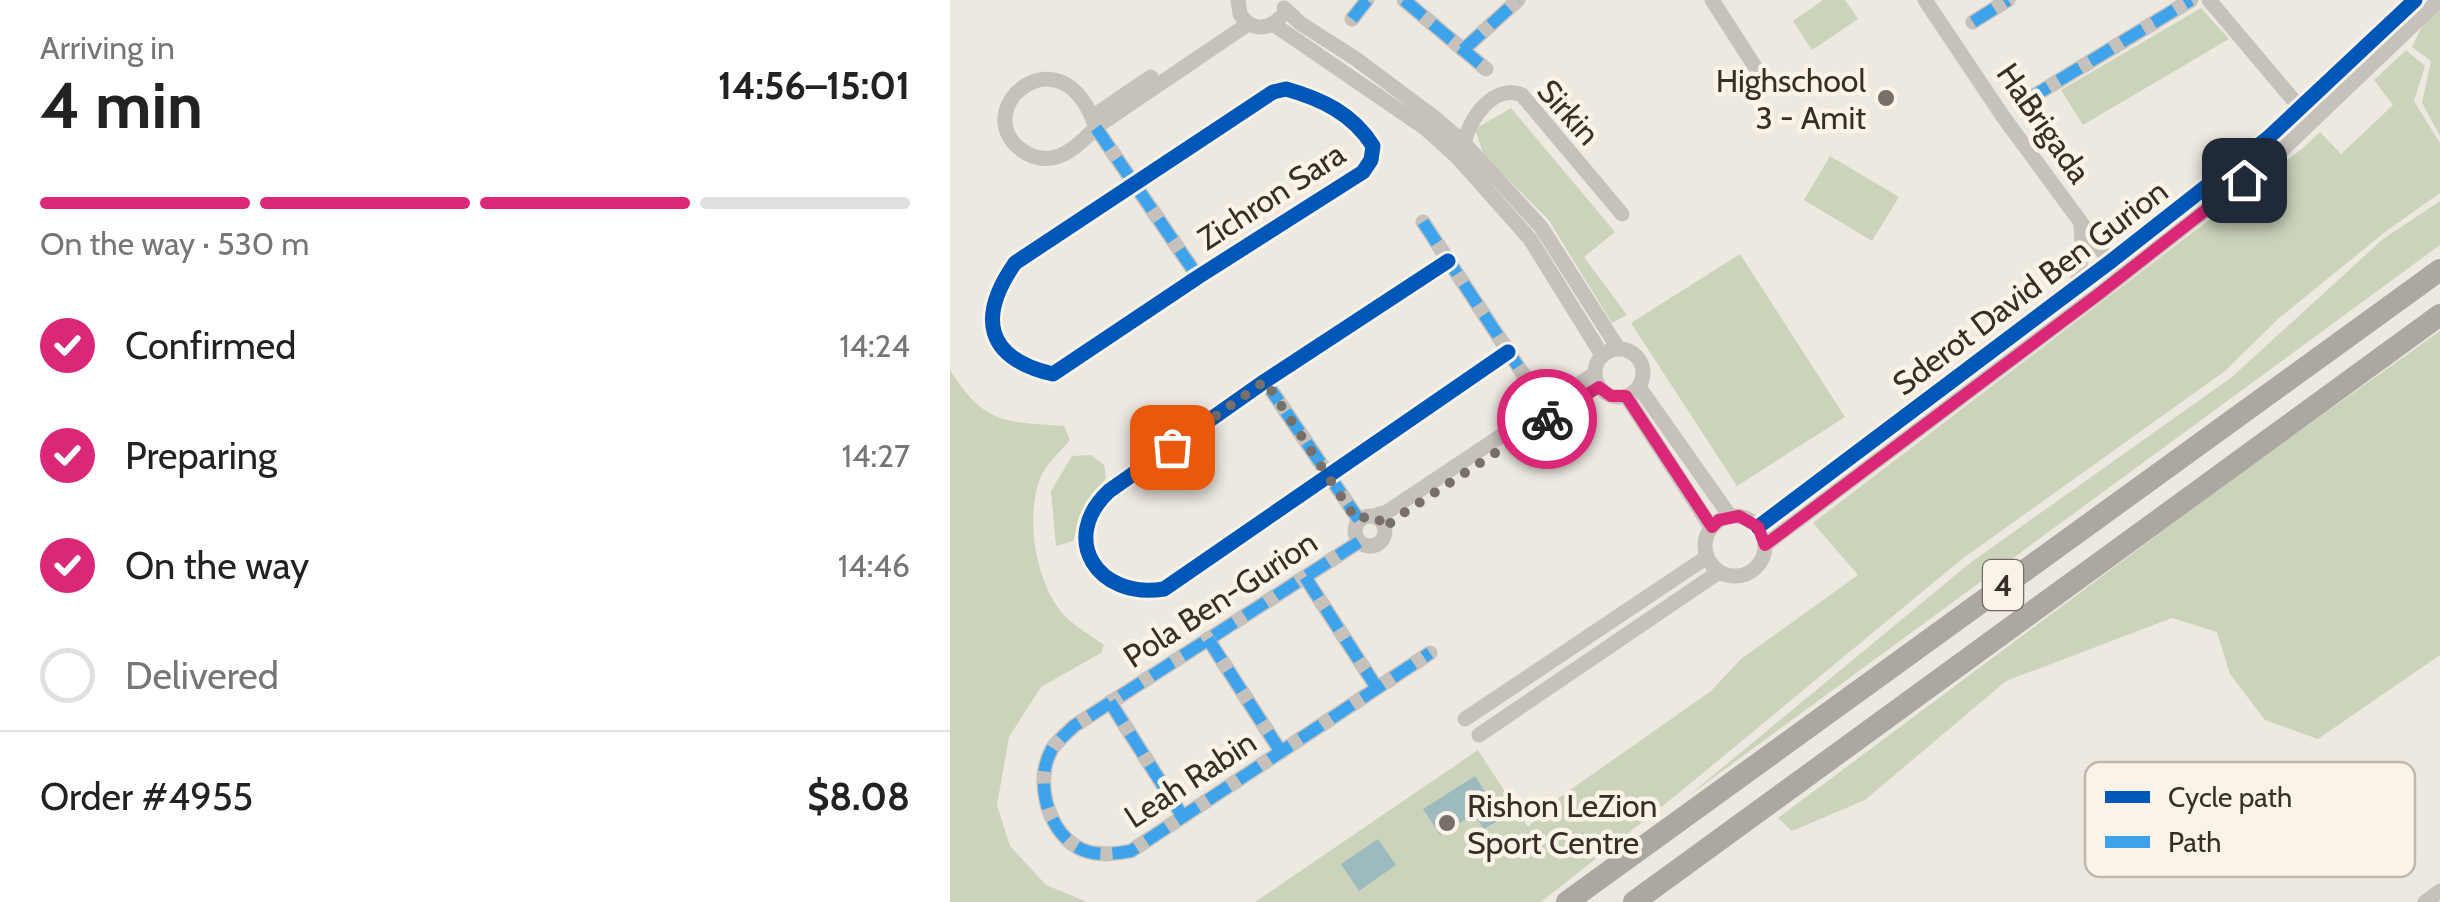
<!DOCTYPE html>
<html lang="en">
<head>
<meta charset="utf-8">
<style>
	:root { --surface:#fff; --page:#f6f6f6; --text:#222; --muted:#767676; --line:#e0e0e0; --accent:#db2777 }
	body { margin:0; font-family:Cabin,sans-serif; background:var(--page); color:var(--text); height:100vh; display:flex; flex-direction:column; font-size:38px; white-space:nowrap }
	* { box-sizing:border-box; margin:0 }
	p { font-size:32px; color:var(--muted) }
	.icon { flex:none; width:55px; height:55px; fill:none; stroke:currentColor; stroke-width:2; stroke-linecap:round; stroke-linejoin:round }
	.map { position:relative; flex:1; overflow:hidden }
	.drawer { display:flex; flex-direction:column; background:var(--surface); width:950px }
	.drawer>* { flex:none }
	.pin { position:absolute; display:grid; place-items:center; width:85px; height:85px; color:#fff; margin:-42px; border-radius:20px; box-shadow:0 5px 15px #0006 }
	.courier { position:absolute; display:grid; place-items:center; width:100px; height:100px; margin:-50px; border:8px solid #db2777; border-radius:50%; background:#fff; color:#222; box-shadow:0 2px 12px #0007 }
	.overview em { font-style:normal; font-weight:700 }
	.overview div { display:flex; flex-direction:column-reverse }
	.overview { display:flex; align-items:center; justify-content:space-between; height:170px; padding:0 40px }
	h1 { font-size:65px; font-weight:700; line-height:75px }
	.bar { display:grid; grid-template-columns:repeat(4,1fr); gap:15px 10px; align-content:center; height:120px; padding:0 40px }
	.bar i { height:12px; border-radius:8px; background:var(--line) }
	.bar .active { background:var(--accent) }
	.bar p { grid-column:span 4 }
	.line { display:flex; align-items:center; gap:25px; padding:0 40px; border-top:2px solid var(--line) }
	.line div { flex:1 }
	ol { padding:0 40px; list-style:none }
	li { display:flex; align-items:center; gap:30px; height:110px }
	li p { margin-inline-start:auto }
	li .icon { padding:10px; border-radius:50%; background:var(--accent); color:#fff; stroke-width:4 }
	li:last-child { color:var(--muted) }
	li i { width:55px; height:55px; border:5px solid var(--line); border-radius:50% }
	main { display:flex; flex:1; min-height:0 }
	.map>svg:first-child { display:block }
	.green { fill:#ccd3bb }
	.water { fill:#9dbbbe }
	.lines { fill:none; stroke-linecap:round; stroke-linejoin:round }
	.minor { stroke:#c6c1ba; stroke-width:15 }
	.highway { stroke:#aca7a0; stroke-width:22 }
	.quiet { stroke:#3fa3eb; stroke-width:12; stroke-dasharray:25 12; stroke-linecap:butt }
	.cycleway-casing { stroke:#f9f3e8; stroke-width:21 }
	.cycleway { stroke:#0057b8; stroke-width:15 }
	.done { stroke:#776f69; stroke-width:10; stroke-dasharray:0 18 }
	.route { stroke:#db2777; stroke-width:12 }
	.poi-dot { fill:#776f69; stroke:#f9f3e8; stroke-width:4 }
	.labels { text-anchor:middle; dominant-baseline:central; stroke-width:9; stroke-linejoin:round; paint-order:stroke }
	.shield { fill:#f9f3e8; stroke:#716962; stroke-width:2.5 }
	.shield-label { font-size:30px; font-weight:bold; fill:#372e28 }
	.poi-label { font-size:32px; fill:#372e28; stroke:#f9f3e8; text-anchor:end }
	.street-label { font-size:32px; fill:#372e28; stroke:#f9f3e8 }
	.key { fill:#f9f3e8; stroke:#bfb8ae; stroke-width:2.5 }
	.key-label { font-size:28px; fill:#372e28 }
</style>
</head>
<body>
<main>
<section class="drawer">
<div class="overview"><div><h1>4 min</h1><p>Arriving in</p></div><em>14:56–15:01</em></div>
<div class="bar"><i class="active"></i><i class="active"></i><i class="active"></i><i></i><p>On the way · 530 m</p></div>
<ol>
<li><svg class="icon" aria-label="check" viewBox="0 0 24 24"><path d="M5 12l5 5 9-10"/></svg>Confirmed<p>14:24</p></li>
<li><svg class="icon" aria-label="check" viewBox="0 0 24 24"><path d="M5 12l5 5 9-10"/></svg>Preparing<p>14:27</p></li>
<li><svg class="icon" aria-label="check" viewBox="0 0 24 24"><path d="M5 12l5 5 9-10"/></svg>On the way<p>14:46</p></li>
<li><i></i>Delivered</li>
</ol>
<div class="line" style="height:130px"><div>Order #4955</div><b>$8.08</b></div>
</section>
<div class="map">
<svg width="1490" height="902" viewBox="0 0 1490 902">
	<rect width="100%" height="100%" fill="#ede9e1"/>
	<g class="green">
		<polygon points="873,0 895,0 908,19 862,50 843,21"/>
		<polygon points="1490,4 1490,136 1472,103 1481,61 1462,47 1476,18"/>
		<polygon points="1251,8 1279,39 1133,125 1111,90"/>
		<polygon points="1456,50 1475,66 1464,101 1490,143 1490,193 1435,232 1328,319 1275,371 1012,559 730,792 591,902 305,902 528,750 578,827 610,797 761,691 791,659 908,575 863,523 1353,148 1370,132 1391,154 1443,105 1424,80"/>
		<polygon points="561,108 665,232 634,257 677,315 662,323 598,219 534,156 525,129"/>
		<polygon points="880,156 949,197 922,241 854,200"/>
		<polygon points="1490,201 1490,245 737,797 1020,563 1282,377 1433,239"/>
		<polygon points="790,254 895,417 787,486 681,323"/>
		<polygon points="1490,331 1490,655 1368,739 1315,720 1280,674 1267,632 1222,618 1056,681 915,800 842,831 828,818 1285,477"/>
		<path d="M0,370C34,424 54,422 114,426L120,440C111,451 97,463 91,476C74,516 86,587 116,617C127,628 142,636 154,645L151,653L91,687L59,737L47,805L60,846L96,885L137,902H0Z"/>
		<polygon points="141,455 154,465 156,478 133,511 123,541 106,546 101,491 122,456"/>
	</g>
	<g class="water">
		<polygon points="525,776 552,818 534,829 524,814 490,835 473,809"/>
		<polygon points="428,839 446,865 409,891 391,864"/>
	</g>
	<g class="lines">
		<g class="minor">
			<path d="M288,0L290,14C300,30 316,31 330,18"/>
			<polyline points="454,0 536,69"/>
			<polyline points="762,0 811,76"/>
			<polyline points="975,0 1054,118 1166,270"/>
			<polyline points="1259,0 1351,109"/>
			<polyline points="334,8 350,23 406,59 485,118 514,143 591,227 668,348"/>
			<polyline points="402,19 417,0"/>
			<polyline points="1023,22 1058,0"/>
			<polyline points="323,24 475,128 509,159 580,239 652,355"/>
			<polyline points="513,50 568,0"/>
			<path d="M336,89C372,99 403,114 423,146L421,160L413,172L248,277L103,374C34,358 28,316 65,263L323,92Z"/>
			<polyline points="1077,100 1241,0"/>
			<polyline points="142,117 201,77"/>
			<path d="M514,143C519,119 544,83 572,95L672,214"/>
			<polyline points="473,222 585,392"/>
			<path d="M498,261L315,381L159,491C108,539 148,600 214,589L558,352"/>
			<path d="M248,277L146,128C112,25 15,111 73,151C83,158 97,161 109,156C126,150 138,134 152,123L298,24"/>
			<polyline points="1127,286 1132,249 1131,224"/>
			<circle cx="669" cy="373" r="24"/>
			<polyline points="315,381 409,520"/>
			<polyline points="689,387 780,516"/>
			<polyline points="676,396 761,527"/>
			<circle cx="420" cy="531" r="15"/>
			<polyline points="424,516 437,512 644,374"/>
			<circle cx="785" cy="546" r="30"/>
			<polyline points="808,527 1160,262 1318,138 1465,0"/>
			<path d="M409,542L124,726C117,733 107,741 102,749C84,780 97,829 127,847C143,857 165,854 181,851L480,653"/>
			<polyline points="815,545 1150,293 1331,151 1489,0"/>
			<polyline points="355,577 427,688"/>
			<polyline points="258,639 331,752"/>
			<polyline points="160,702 233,817"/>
			<polyline points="515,719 757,557"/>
			<polyline points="529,735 769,572"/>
			<polyline points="1475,902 1490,891"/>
		</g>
		<g class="highway">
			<polyline points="617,902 1490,270"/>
			<polyline points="684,902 1490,315"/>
		</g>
		<g class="quiet">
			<polyline points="454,0 536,69"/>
			<polyline points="402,19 417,0"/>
			<polyline points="1023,22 1058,0"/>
			<polyline points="513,50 568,0"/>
			<polyline points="1077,100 1241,0"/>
			<polyline points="146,128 248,277"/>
			<polyline points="473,222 585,392"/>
			<polyline points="315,381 409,520"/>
			<path d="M409,542L124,726C117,733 107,741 102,749C84,780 97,829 127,847C143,857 165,854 181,851L480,653"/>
			<polyline points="355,577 427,688"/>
			<polyline points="258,639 331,752"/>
			<polyline points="160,702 233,817"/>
		</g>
		<defs>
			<g id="cycleway">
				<path d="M336,89C372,99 403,114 423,146L421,160L413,172L248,277L103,374C34,358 28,316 65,263L323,92Z"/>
				<path d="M498,261L315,381L159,491C108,539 148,600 214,589L558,352"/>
				<polyline points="808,527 1160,262 1318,138 1465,0"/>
			</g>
		</defs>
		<use href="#cycleway" class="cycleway-casing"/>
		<use href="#cycleway" class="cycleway"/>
	</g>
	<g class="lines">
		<polyline class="done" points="222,447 315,381 404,516 408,520 420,515 428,518 435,529 443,520 597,419"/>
		<polyline class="route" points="597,419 649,387 661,396 676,396 762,527 769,520 789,516 808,527 815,545 1150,293 1294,180"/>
	</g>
	<g class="poi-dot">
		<circle cx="936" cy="98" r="10"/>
		<circle cx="497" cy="823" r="10"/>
	</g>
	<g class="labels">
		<rect class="shield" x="1033" y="560" width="40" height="50" rx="8"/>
		<g class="shield-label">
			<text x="1053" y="585">4</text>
		</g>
		<g class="poi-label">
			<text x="916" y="80">Highschool<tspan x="916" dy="37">3 - Amit</tspan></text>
			<text x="517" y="805" text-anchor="start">Rishon LeZion<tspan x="517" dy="37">Sport Centre</tspan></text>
		</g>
		<g class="street-label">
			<text transform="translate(619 112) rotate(48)">Sirkin</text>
			<text transform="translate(1094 123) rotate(55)">HaBrigada</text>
			<text transform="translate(321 196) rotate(-33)">Zichron Sara</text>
			<text transform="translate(1080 287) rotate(-37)">Sderot David Ben Gurion</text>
			<text transform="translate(270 599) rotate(-33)">Pola Ben-Gurion</text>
			<text transform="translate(240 779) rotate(-33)">Leah Rabin</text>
		</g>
	</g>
	<rect x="1135" y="762" width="330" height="115" rx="15" class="key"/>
	<rect x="1155" y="791" width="45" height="12" fill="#0057b8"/>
	<rect x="1155" y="836" width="45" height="12" fill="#3fa3eb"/>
	<g class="key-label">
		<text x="1218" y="807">Cycle path</text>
		<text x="1218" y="852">Path</text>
	</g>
</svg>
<div class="pin" style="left:222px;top:447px;background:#ea580c"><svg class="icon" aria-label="bag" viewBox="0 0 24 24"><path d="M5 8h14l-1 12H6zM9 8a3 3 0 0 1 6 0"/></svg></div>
<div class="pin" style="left:1294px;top:180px;background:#1f2937"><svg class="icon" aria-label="home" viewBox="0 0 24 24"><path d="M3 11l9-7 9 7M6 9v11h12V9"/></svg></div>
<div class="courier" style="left:597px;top:419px"><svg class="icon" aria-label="bike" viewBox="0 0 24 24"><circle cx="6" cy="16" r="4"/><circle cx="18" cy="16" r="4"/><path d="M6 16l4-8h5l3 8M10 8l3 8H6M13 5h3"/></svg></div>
</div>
</main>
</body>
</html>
